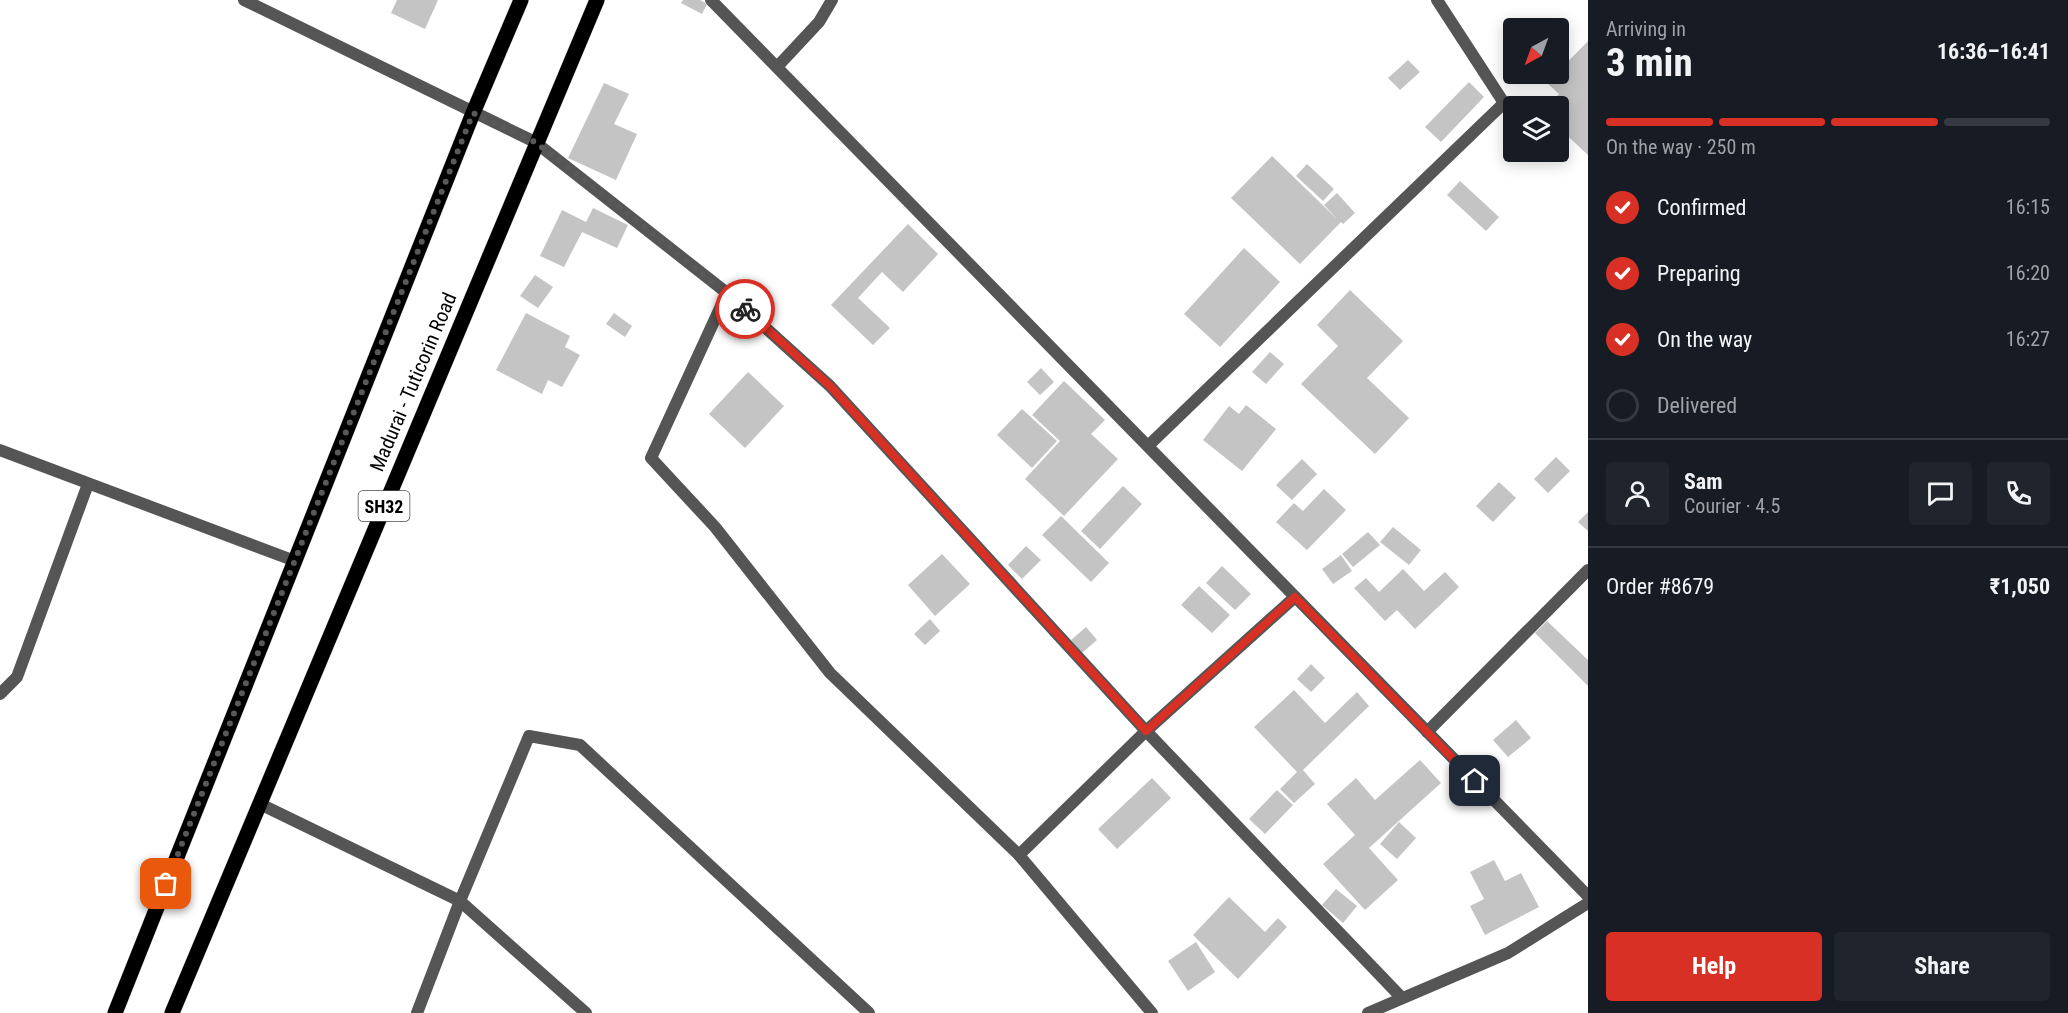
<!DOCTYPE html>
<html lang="en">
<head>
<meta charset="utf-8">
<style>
	:root { --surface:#171b24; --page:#20242c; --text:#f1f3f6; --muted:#9ea1a6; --line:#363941; --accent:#d93025 }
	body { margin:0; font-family:"Roboto Condensed",sans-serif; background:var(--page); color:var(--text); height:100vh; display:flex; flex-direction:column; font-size:22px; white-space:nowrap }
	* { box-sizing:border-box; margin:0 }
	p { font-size:20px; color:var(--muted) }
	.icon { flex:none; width:33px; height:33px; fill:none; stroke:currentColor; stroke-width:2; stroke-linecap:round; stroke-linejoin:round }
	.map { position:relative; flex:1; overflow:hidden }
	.panel { display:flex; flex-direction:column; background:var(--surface); width:480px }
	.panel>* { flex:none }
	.needle { width:39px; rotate:221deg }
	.fabs { position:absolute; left:1503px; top:18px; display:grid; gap:12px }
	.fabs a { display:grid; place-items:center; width:66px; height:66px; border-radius:6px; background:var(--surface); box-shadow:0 3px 15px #0003; font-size:30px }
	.pin { position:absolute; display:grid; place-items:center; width:51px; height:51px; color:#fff; margin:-26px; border-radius:12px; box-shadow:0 3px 9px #0006 }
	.courier { position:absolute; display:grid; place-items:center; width:60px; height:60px; margin:-30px; border:4px solid #d93025; border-radius:50%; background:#fff; color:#222; box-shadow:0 2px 8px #0007 }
	.head em { font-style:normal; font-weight:700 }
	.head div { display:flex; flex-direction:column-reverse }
	.head { display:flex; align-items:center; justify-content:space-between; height:102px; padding:0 18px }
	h1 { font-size:39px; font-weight:700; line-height:45px }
	.bar { display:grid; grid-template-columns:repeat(4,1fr); gap:9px 6px; align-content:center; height:72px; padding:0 18px }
	.bar i { height:8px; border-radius:4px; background:var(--line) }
	.bar .selected { background:var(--accent) }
	.bar p { grid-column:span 4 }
	.line { display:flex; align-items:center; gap:15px; padding:0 18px; border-top:2px solid var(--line) }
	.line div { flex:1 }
	.round { display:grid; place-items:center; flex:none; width:63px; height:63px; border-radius:6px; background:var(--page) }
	ol { padding:0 18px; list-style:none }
	li { display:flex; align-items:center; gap:18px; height:66px }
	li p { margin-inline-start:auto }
	li .icon { padding:6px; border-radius:50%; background:var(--accent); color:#fff; stroke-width:4 }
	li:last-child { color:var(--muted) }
	li i { width:33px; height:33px; border:3px solid var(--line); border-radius:50% }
	.cta { display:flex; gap:12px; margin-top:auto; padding:12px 18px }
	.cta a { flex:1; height:69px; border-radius:6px; background:var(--accent); color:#fff; font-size:24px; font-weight:700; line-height:69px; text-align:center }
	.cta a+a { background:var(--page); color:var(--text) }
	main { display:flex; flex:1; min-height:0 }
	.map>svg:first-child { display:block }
	.building { fill:#c4c4c4 }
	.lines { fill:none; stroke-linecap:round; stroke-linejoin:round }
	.primary-casing { stroke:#dbdbdb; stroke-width:16 }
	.minor { stroke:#555; stroke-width:12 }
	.primary { stroke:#000; stroke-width:15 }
	.done { stroke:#595959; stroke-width:6; stroke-dasharray:0 10.8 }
	.route { stroke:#d93025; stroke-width:8 }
	.labels { text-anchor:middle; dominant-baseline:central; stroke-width:4.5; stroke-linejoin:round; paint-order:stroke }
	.shield { fill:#fff; stroke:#4c4c4c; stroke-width:1.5 }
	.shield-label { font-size:18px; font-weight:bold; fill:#000 }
	.street-label { font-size:20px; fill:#000; stroke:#fff }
</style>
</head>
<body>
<main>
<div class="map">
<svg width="1588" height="1013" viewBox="0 0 1588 1013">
	<rect width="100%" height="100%" fill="#fff"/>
	<g class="building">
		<polygon points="397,0 438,0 425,29 391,13"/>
		<polygon points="683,0 700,0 707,4 702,14 681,3"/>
		<polygon points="1588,41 1588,155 1558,127 1558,106 1547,106 1559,94 1547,83"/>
		<polygon points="1408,60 1420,72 1400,90 1388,78"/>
		<polygon points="1469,82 1484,97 1441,142 1425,127"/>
		<polygon points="604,83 629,94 614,124 637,134 616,180 568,158"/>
		<polygon points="1272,156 1337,219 1324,205 1337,193 1355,213 1343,224 1341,222 1300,264 1231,198"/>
		<polygon points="1307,164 1334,189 1323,201 1296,176"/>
		<polygon points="1460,181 1499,217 1486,231 1447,195"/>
		<polygon points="593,208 628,225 617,248 582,232 564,267 540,256 562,210 586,222"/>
		<polygon points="908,224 938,254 903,292 882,272 858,298 890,328 873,345 831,305"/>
		<polygon points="1244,248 1280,282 1220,347 1184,314"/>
		<polygon points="535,275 553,287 538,308 520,296"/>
		<polygon points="1350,290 1403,341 1367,378 1409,418 1375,454 1301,384 1338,346 1317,325"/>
		<polygon points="526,313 570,336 565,347 580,355 562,387 548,380 542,394 496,370"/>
		<polygon points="614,313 632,326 625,337 606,324"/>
		<polygon points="1270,352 1284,364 1266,384 1252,372"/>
		<polygon points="1041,368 1054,382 1040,395 1027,382"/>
		<polygon points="748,372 784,406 745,448 709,414"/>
		<polygon points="1064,381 1105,420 1091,434 1118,459 1064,516 1025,479 1060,441 1032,415"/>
		<polygon points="1246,405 1276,429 1242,471 1203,440 1229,406 1239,414"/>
		<polygon points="1022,409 1057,441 1032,468 997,435"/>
		<polygon points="1556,457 1570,471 1548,493 1534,479"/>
		<polygon points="1302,459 1317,474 1292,500 1276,485"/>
		<polygon points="1499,482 1516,498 1493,522 1476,506"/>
		<polygon points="1123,486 1142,504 1100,549 1081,531"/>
		<polygon points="1324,489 1346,510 1307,550 1276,522 1294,503 1303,511"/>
		<polygon points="1588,512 1588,531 1578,522"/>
		<polygon points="1061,516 1109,563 1091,582 1042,535"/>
		<polygon points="1393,527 1421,550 1409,565 1380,542"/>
		<polygon points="1368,532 1380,545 1353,567 1342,554"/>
		<polygon points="1026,546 1041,560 1022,579 1008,565"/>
		<polygon points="942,554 970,584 935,616 908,585"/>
		<polygon points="1341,555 1352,571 1333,584 1322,569"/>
		<polygon points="1222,566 1251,594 1235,610 1206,583"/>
		<polygon points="1403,569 1424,591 1445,572 1459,587 1415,629 1397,610 1385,621 1354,588 1366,578 1379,592"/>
		<polygon points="1199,586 1230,615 1212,633 1181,605"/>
		<polygon points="930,619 940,631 925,645 914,634"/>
		<polygon points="1547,621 1588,660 1588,686 1535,633"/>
		<polygon points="1086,627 1097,640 1082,653 1071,640"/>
		<polygon points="1311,664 1325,678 1311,692 1297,679"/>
		<polygon points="1294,690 1325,723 1357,692 1369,706 1303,770 1315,784 1294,803 1280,789 1297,772 1254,727"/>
		<polygon points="1516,720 1531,738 1508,757 1493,740"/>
		<polygon points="1420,760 1441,783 1369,848 1398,880 1365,910 1323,864 1355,835 1327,804 1356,778 1375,800"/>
		<polygon points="1152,778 1171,798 1117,849 1098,829"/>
		<polygon points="1277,790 1293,805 1265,834 1249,819"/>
		<polygon points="1399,822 1416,838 1397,859 1380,844"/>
		<polygon points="1494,860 1505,881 1521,873 1539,907 1485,935 1470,906 1484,899 1470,872"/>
		<polygon points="1336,889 1357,906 1343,923 1322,905"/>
		<polygon points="1229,897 1265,932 1278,918 1287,927 1238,979 1193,935"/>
		<polygon points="1196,942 1215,972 1188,991 1168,961"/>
	</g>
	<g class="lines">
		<defs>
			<g id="primary">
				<polyline points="115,1013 473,113 521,0"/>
				<polyline points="172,1013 597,0"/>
			</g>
		</defs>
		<use href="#primary" class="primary-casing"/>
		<g class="minor">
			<polyline points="244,0 535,142 727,293 830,386 1146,731 1401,997"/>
			<polyline points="711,0 1588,896"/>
			<polyline points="777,67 819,22 832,0"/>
			<polyline points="727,293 651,458 715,527 830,673 1019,855 1152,1013"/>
			<polyline points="1148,446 1504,103 1437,0"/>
			<polyline points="0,450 295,561"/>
			<polyline points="0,694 17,677 88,484"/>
			<polyline points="1427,732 1588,570"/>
			<polyline points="260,804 460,901 586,1013"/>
			<polyline points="1019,855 1146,731 1295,597"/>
			<polyline points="417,1013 460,901 529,736 580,745 869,1013"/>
			<polyline points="1368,1013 1508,953 1588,903"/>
		</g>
		<use href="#primary" class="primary"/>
	</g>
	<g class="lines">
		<polyline class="done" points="166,884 473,113 535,142 635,219 745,309"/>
		<polyline class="route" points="745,309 830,386 1146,731 1295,597 1475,781"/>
	</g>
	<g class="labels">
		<rect class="shield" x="358.5" y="491" width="51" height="30" rx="4.5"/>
		<g class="shield-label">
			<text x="384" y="506">SH32</text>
		</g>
		<g class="street-label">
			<text transform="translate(413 382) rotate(-67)">Madurai - Tuticorin Road</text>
		</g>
	</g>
</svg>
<div class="fabs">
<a><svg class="needle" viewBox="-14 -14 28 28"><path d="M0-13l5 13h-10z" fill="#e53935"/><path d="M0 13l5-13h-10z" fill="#9ea1a6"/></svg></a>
<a><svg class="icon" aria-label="layers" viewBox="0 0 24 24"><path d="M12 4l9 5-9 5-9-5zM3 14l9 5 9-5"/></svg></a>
</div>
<div class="pin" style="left:166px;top:884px;background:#ea580c"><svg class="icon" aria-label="bag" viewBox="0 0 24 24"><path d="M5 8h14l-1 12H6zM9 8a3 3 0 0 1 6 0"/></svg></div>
<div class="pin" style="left:1475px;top:781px;background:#1f2937"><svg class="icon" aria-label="home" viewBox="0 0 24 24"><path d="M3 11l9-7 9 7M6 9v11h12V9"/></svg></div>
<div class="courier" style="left:745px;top:309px"><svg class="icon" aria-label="bike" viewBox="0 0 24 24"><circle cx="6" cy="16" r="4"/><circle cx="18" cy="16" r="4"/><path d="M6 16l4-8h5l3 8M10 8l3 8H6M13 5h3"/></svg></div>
</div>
<section class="panel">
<div class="head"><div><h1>3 min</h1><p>Arriving in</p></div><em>16:36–16:41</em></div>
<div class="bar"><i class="selected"></i><i class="selected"></i><i class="selected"></i><i></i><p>On the way · 250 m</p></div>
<ol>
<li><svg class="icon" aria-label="check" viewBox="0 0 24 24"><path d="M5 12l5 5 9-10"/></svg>Confirmed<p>16:15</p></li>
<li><svg class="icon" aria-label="check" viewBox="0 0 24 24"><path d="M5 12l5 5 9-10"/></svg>Preparing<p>16:20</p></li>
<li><svg class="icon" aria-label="check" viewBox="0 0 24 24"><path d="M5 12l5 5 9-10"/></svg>On the way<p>16:27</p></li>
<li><i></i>Delivered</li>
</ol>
<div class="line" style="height:108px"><a class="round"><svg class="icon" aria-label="person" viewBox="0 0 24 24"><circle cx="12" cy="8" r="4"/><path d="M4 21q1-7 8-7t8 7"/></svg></a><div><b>Sam</b><p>Courier · 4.5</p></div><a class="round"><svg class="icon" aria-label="chat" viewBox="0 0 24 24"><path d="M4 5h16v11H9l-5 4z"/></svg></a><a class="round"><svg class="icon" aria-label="phone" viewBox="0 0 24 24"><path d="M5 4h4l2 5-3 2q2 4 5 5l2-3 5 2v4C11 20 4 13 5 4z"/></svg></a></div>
<div class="line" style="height:78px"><div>Order #8679</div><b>₹1,050</b></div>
<div class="cta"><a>Help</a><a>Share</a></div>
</section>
</main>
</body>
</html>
